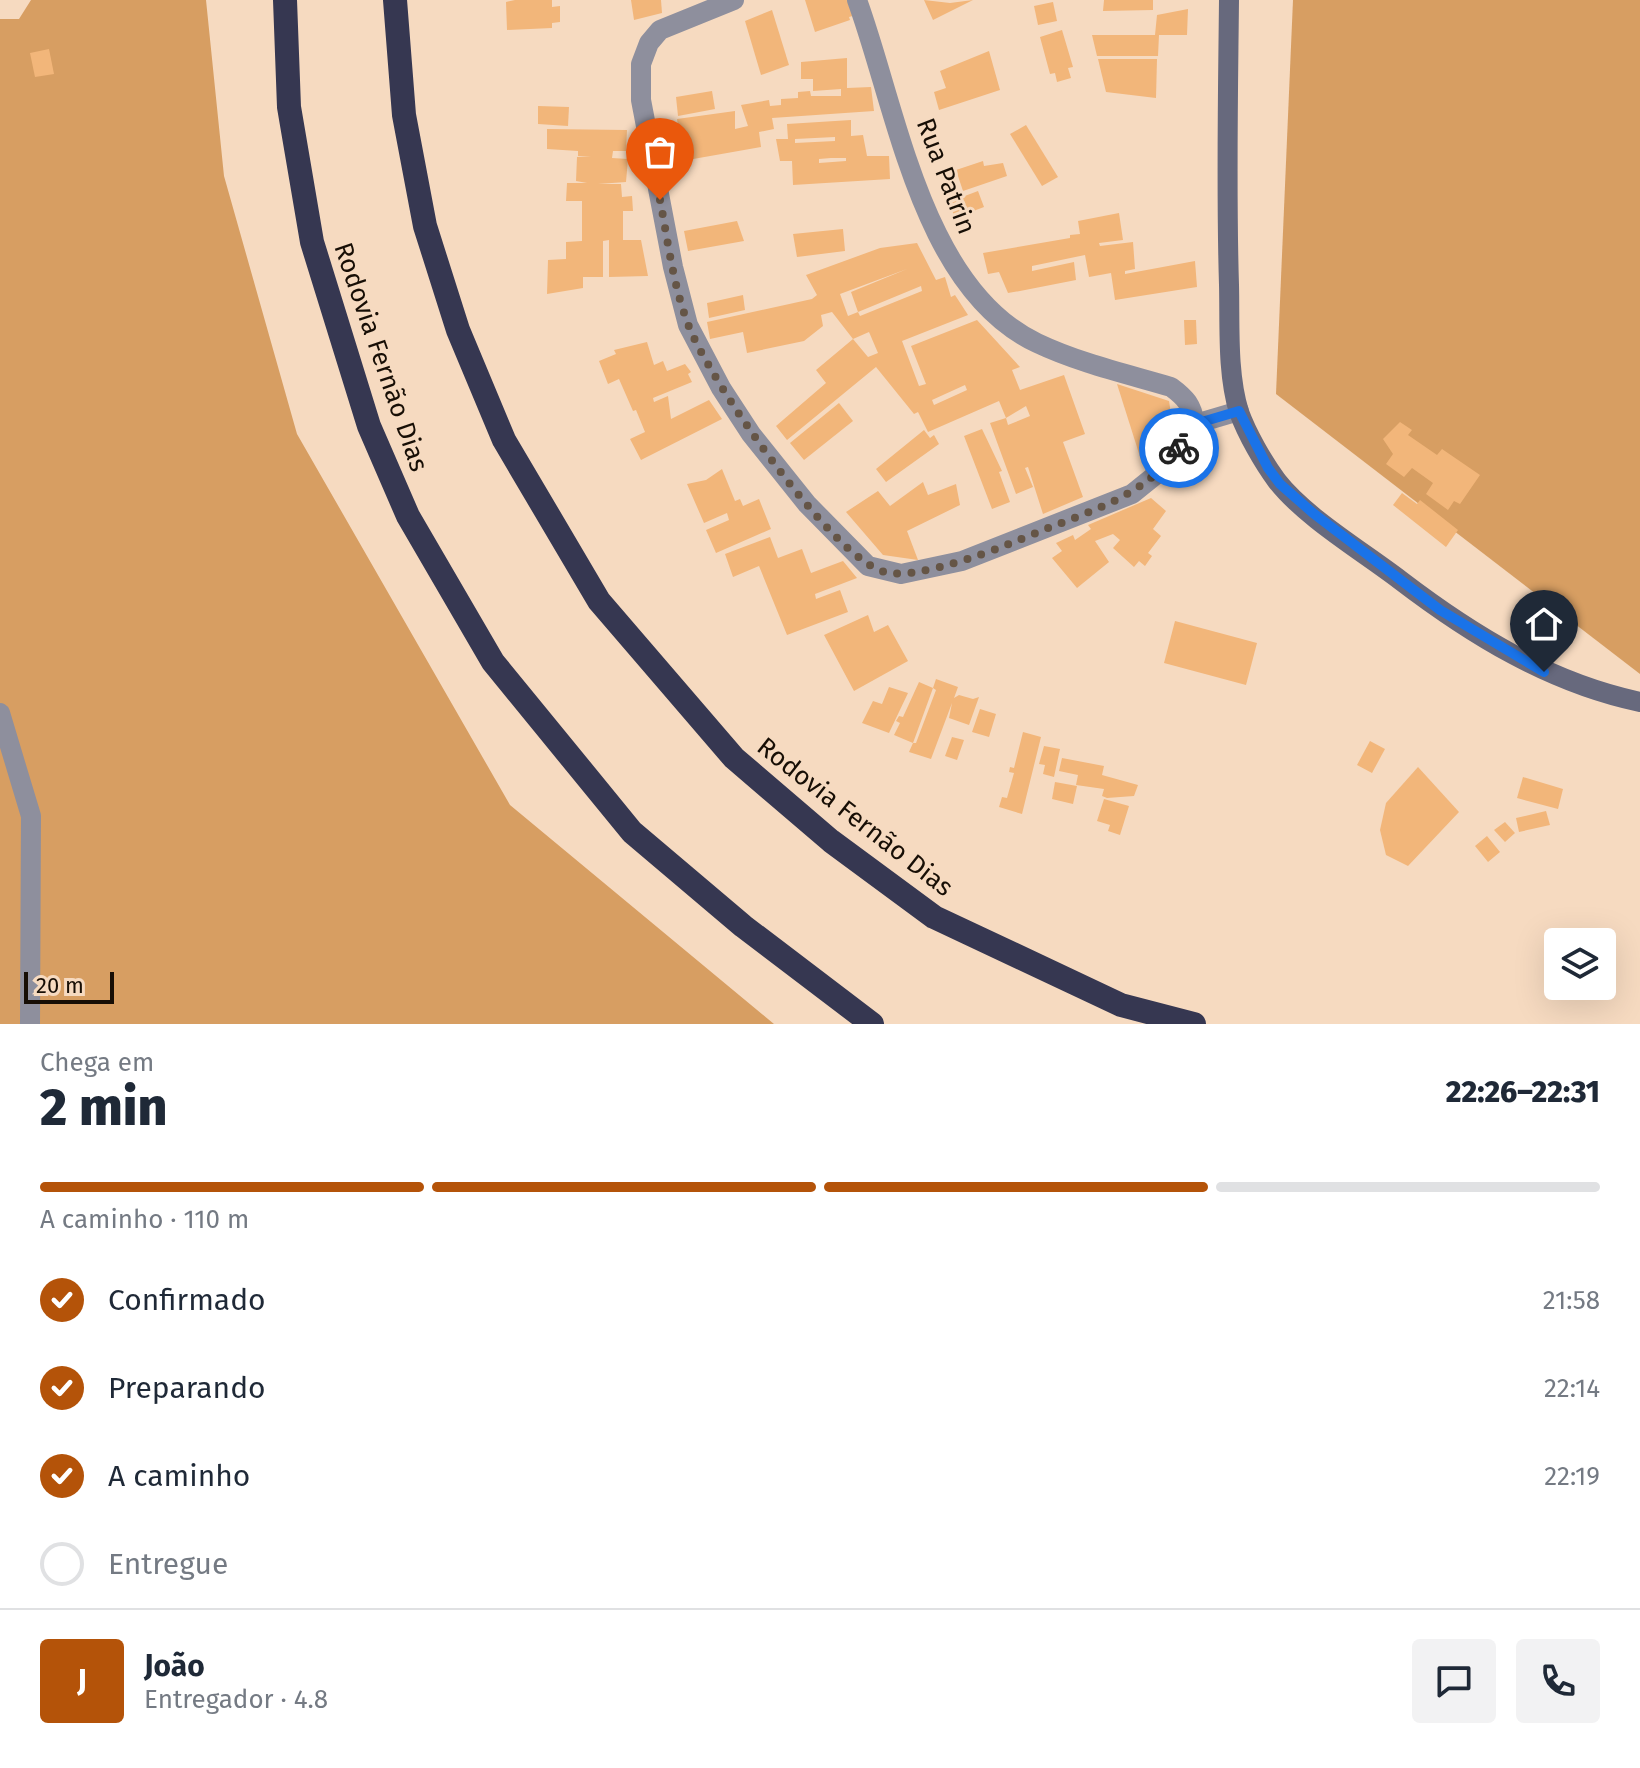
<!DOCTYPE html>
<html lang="pt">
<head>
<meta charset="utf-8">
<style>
	:root { --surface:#fff; --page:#f2f2f3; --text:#1f2937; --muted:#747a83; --line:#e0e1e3; --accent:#b45309 }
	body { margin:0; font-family:"Fira Sans",sans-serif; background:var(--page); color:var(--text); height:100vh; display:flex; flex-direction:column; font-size:30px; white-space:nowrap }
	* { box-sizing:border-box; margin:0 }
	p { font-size:26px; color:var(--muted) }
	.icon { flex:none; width:44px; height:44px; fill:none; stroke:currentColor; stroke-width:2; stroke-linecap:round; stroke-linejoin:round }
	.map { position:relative; height:1024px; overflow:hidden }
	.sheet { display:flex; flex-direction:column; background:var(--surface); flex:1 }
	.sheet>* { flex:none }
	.tools { position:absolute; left:1544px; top:928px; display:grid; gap:16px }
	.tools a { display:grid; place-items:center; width:72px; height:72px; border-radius:8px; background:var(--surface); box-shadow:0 8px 32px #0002; font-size:40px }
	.scale { position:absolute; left:24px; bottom:20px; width:90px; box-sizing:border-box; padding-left:8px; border:4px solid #170e05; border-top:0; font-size:22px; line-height:28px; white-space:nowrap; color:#170e05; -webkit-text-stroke:6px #f6dac0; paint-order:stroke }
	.pin { position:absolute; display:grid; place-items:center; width:68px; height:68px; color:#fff; margin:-82px -34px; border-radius:50% 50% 50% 0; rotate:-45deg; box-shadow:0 0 8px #0007 }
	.pin .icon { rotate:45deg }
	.courier { position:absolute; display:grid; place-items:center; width:80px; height:80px; margin:-40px; border:6px solid #1a73e8; border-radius:50%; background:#fff; color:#222; box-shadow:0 2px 10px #0007 }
	.headline em { font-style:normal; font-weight:800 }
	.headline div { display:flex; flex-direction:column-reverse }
	.headline { display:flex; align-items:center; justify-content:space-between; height:136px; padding:0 40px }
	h1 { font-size:52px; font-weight:800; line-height:60px }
	.bar { display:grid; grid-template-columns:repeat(4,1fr); gap:12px 8px; align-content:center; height:96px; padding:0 40px }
	.bar i { height:10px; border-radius:6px; background:var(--line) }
	.bar .on { background:var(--accent) }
	.bar p { grid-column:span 4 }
	.line { display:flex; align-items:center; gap:20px; padding:0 40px; border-top:2px solid var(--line) }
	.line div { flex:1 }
	.round { display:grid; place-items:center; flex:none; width:84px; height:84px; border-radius:8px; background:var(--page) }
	ol { padding:0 40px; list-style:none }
	li { display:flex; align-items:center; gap:24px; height:88px }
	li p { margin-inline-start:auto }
	li .icon { padding:8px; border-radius:50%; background:var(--accent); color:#fff; stroke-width:4 }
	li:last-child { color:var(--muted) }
	li i { width:44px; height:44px; border:4px solid var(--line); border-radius:50% }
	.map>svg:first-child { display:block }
	.forest { fill:#d79e62 }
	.building { fill:#f2b67a; fill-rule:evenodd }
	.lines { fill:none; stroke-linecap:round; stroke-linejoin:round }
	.minor { stroke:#8e8f9d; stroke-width:20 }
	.secondary { stroke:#67697d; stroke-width:20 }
	.motorway { stroke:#363751; stroke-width:24 }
	.done { stroke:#655546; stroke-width:8; stroke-dasharray:0 14.4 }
	.route { stroke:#1a73e8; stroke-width:10 }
	.labels { text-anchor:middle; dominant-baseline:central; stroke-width:6; stroke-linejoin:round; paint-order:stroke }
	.street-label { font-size:26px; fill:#170e05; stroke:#f6dac0 }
</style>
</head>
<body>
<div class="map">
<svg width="1640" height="1024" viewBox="0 0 1640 1024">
	<rect width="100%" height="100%" fill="#f6dac0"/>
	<g class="forest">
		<polygon points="31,0 206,0 224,176 297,434 510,805 774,1024 0,1024 0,19 19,19"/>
		<polygon points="1293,0 1640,0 1640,674 1276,394"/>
	</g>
	<g class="building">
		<polygon points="515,0 552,0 552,7 560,6 560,22 552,23 552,28 507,30 506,2"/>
		<polygon points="631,0 661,0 662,13 634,20"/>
		<polygon points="805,0 851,0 856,15 849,17 850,20 815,32"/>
		<polygon points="924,0 950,3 973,0 933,20"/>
		<polygon points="1104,0 1153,0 1153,10 1103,11"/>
		<polygon points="1053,2 1057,21 1038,25 1034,6"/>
		<polygon points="1188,9 1187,35 1159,35 1158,56 1097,56 1092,35 1155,35 1157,15"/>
		<polygon points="772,10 789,65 761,75 745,21"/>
		<polygon points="1062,30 1073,67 1068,68 1071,78 1057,82 1055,73 1050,74 1040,37"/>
		<polygon points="49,49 54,74 35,77 30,53"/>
		<polygon points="989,51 1000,90 939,110 934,92 946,88 940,71"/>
		<polygon points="847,58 847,88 871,87 874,111 772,118 774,129 759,132 761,147 665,164 662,142 680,139 677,119 735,111 735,129 748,126 741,105 769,100 770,106 781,105 781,99 798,98 798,92 810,91 811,96 841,96 841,89 813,91 813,79 801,79 801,62"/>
		<polygon points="1098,59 1157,59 1156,98 1106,92"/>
		<polygon points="712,91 715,109 678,116 676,97"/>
		<polygon points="538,106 569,107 568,126 538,124"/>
		<path d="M851,120V136L863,135L867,156H889L890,179L793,185L792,161H780L776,139H788L787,124ZM835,137V141L795,143V139ZM831,158H846V161L819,163V159Z"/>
		<polygon points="1026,125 1058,177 1042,186 1010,134"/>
		<polygon points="547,129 627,130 626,151 613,151 612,158 628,159 626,182 598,184 621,184 622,197 632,196 633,211 623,211 623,240 641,240 648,276 609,277 609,240 603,241 603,277 583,277 583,288 547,294 548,260 566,259 566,242 582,241 582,201 566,201 567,183 587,183 576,181 577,157 591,156 578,156 578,151 547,149"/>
		<polygon points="983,161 984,166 1003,163 1007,176 963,191 956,170"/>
		<polygon points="978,191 984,207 955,218 949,202"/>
		<polygon points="1119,213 1123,240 1099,243 1100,246 1133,242 1135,269 1125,271 1125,274 1195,261 1197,287 1115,300 1111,273 1089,277 1085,255 1032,266 1032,271 1074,262 1076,280 1020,291 1008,293 999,272 988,274 983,253 1070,238 1070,235 1080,234 1078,221"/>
		<polygon points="737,221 744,241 688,251 684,231"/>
		<polygon points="843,229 845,251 797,257 793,234"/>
		<path d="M917,243L936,280L945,277L951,297L955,295L968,315L902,341L919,386L926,384L911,346L977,320L1020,367L1012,370L1020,390L1064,375L1085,434L1063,442L1083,497L1043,514L1028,467L1025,468L1033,487L1016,494L990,423L1006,418L1008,425L1030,416L1026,406L1006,418L999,401L928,432L918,412L914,414L876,367L787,440L776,426L826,383L816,370L853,339L868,357L878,353L869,332L853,339L832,312L821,315L823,326L804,341L747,353L743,332L710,339L707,322L812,299L817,295L806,275L880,248ZM907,269L851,292L858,312L921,286L922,291L860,316L858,312L848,316L840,294ZM965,385L967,390L934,405L932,400Z"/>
		<polygon points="743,295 745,310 709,318 707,303"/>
		<polygon points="1184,320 1196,320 1197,344 1185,345"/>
		<polygon points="647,342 654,365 663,361 667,371 685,364 691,372 688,374 692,382 653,398 654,402 668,396 671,419 709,400 722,419 641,460 630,439 645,432 636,410 633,411 619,379 608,384 599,361 616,354 614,350"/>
		<polygon points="1117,384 1169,401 1172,420 1142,463"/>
		<polygon points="839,403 853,421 804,460 790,443"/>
		<polygon points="1400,422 1412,430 1408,435 1437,455 1442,449 1480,475 1460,504 1454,501 1448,510 1426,494 1433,483 1412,468 1404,477 1386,464 1393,454 1383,439"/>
		<polygon points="982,429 1002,471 999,472 1010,502 992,509 964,436"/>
		<polygon points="924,430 930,438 934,435 939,444 886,482 876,469"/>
		<polygon points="722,469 735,501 740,499 743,506 759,499 771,529 716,553 706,530 729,520 727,513 704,523 687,484 706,480"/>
		<polygon points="923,482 928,495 956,484 960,505 907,531 918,560 883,555 846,512 878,491 890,506"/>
		<polygon points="1402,493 1417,504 1420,500 1458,530 1446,547 1393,505"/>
		<polygon points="1151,498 1166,511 1153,529 1161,536 1148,553 1152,556 1145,566 1139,561 1134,567 1113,548 1120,540 1113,534 1095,541 1109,562 1077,588 1052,558 1062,551 1056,543 1073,535 1075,540 1091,529 1088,525"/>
		<polygon points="770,537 778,558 802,549 811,573 843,561 857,578 815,594 816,599 840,590 848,612 787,635 759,566 733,577 725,554"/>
		<polygon points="868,615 874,632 888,625 908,661 854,691 824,635"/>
		<polygon points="1175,621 1257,643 1246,685 1164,663"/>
		<polygon points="936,679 958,687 954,698 959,695 973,699 979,697 969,725 949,718 952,703 931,759 909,752 913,743 916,743 936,690 933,688"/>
		<polygon points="919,682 933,688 913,743 894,735 900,723 896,721 899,716 903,717"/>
		<polygon points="889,687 908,693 889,733 862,723 873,701 882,704"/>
		<polygon points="980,709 996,714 989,737 972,732"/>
		<polygon points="1023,732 1041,737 1022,814 999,807 1002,797 1007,798 1014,773 1009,772 1010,767 1014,768"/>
		<polygon points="952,737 964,740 957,760 945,756"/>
		<polygon points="1370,741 1385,749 1372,773 1357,765"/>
		<polygon points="1044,746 1060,749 1054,777 1043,774 1045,765 1039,764"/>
		<polygon points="1062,758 1104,766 1102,775 1138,785 1134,796 1107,798 1102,796 1104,789 1076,785 1078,775 1059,771"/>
		<polygon points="1418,767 1459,812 1408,866 1386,855 1380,830 1386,803"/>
		<polygon points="1523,777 1563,789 1558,809 1517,798"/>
		<polygon points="1055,782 1077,786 1073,804 1052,799"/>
		<polygon points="1104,799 1129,806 1120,835 1108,831 1110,825 1097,821"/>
		<polygon points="1546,811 1550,825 1519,832 1516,818"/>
		<polygon points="1505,822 1515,833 1505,842 1494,830"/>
		<polygon points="1487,836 1500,852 1488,862 1475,846"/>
	</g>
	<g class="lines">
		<g class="minor">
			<polyline points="734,0 660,30 649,43 641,64 641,100 673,267 688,325 721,388 751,434 807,504 868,566 901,574 962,561 1132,494 1168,465 1195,424 1239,411"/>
			<path d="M857,0C897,109 922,289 1037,343C1079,363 1127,374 1171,387C1186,398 1192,405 1195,424"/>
			<polyline points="0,713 31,816 30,1024"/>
		</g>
		<path class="secondary" d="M1229,0C1228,95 1226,190 1229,285C1230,325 1227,373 1239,412C1247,434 1263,462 1277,481C1305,517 1362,551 1400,580C1472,635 1550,683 1640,702"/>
		<g class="motorway">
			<polyline points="285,0 289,107 312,242 369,426 408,516 493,662 632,832 743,926 872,1024"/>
			<polyline points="395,0 404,115 425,226 458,330 504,440 599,601 734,758 831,841 934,917 1121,1005 1194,1024"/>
		</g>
	</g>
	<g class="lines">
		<path class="done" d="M660,200C668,241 673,285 688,324C707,377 833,560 885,572C919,581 1003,547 1036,533C1089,511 1145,497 1179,448"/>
		<polyline class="route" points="1179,448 1195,424 1239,411 1268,468 1280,484 1313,513 1440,610 1544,672"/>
	</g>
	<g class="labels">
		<g class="street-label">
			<text transform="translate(946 176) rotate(69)">Rua Patrin</text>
			<text transform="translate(381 357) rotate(71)">Rodovia Fernão Dias</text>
			<text transform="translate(855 817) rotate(38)">Rodovia Fernão Dias</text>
		</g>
	</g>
</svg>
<div class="tools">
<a><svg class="icon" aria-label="layers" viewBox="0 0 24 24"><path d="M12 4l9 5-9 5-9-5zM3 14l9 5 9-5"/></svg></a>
</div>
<div class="scale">20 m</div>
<div class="pin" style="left:660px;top:200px;background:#ea580c"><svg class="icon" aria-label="bag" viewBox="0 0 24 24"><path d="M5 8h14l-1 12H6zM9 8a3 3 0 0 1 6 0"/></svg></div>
<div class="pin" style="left:1544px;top:672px;background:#1f2937"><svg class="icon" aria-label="home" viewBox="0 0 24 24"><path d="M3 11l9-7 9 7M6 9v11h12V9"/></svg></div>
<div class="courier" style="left:1179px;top:448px"><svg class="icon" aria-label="bike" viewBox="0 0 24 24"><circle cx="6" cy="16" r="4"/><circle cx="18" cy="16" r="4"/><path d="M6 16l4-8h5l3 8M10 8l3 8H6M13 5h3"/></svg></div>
</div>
<section class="sheet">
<div class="headline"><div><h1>2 min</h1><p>Chega em</p></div><em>22:26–22:31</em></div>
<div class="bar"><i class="on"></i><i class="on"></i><i class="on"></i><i></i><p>A caminho · 110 m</p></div>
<ol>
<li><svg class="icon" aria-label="check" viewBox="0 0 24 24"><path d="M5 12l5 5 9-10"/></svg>Confirmado<p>21:58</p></li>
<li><svg class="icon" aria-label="check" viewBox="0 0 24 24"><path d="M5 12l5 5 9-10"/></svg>Preparando<p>22:14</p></li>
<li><svg class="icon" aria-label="check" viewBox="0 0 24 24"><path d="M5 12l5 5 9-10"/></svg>A caminho<p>22:19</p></li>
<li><i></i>Entregue</li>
</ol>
<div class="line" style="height:144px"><b class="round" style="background:var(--accent);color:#fff">J</b><div><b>João</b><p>Entregador · 4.8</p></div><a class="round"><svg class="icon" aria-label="chat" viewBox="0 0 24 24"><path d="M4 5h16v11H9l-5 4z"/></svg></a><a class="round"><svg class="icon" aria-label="phone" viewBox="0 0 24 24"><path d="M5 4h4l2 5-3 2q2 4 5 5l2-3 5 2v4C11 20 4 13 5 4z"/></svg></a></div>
</section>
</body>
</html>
